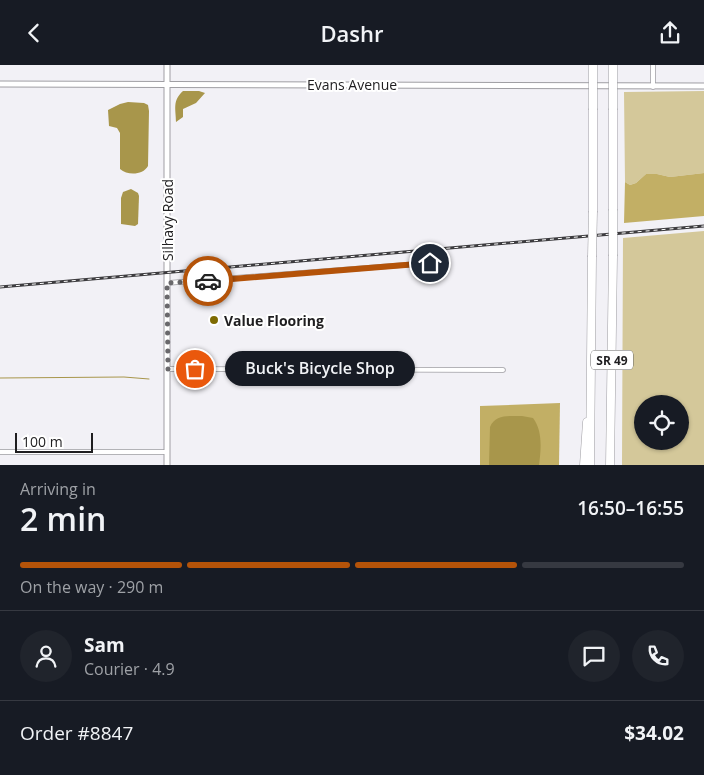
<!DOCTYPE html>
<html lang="en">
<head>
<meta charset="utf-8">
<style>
	:root { --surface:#171b24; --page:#20242c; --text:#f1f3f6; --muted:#9ea1a6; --line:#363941; --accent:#b45309 }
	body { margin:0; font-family:"Open Sans",sans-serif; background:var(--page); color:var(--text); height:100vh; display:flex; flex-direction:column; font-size:19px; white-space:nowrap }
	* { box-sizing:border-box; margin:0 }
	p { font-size:16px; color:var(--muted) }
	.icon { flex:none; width:28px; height:28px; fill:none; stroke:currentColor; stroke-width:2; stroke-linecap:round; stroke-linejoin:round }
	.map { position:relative; height:400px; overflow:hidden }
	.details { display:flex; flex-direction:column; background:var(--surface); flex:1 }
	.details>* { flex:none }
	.controls { position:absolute; left:634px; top:330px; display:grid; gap:10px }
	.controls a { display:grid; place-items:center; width:55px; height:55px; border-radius:50%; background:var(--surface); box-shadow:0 1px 4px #0004; font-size:25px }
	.scale { position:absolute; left:15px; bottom:12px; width:78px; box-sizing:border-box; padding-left:5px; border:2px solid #1f1e20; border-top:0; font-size:14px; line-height:18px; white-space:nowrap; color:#1f1e20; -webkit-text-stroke:4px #fff; paint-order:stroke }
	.pin { position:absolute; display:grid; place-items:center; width:42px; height:42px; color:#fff; margin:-21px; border:2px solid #fff; border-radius:50%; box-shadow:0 1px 5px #0007 }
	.courier { position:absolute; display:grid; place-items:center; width:50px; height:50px; margin:-25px; border:4px solid #b45309; border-radius:50%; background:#fff; color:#222; box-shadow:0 1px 6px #0007 }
	.bubble { position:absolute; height:35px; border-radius:18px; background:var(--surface); box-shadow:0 1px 4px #0004; font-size:16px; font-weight:600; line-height:35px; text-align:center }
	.headline em { font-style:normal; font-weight:600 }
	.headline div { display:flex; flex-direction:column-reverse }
	.headline { display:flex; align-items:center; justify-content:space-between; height:85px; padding:0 20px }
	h1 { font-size:32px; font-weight:600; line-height:38px }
	.bar { display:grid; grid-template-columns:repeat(4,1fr); gap:8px 5px; align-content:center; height:60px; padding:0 20px }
	.bar i { height:6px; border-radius:4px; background:var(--line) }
	.bar .on { background:var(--accent) }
	.bar p { grid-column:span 4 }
	.line { display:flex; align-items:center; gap:12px; padding:0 20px; border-top:1px solid var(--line) }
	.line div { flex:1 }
	.round { display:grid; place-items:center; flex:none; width:52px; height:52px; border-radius:26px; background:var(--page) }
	header { display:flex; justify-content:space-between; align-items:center; height:65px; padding:0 20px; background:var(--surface); font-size:22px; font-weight:600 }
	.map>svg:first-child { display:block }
	.green { fill:#d4c89a; fill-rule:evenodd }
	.forest { fill:#c2af65 }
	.water { fill:#a8964b }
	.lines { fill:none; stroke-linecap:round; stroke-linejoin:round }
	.stream { stroke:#a8964b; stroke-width:1 }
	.minor-casing { stroke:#9f9ea3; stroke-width:5.5 }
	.tertiary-casing { stroke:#9f9ea3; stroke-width:7 }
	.motorway-casing { stroke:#9f9ea3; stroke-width:9 }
	.minor { stroke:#fff; stroke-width:4 }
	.tertiary { stroke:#fff; stroke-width:5 }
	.motorway { stroke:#fff; stroke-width:8 }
	.rail-casing { stroke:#3c3b3e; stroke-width:3 }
	.rail { stroke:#fff; stroke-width:1; stroke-dasharray:4; stroke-linecap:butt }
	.motorway-bridge-casing { stroke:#9f9ea3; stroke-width:9; stroke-linecap:butt }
	.motorway-bridge { stroke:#fff; stroke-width:8 }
	.done { stroke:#69686b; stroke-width:5; stroke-dasharray:0 9 }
	.route { stroke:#b45309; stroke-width:6 }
	.poi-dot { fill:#7e6a02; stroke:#fff; stroke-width:2 }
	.labels { text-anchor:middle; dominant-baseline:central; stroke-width:4; stroke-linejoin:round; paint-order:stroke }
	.shield { fill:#fff; stroke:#626263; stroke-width:1 }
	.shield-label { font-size:12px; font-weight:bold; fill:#1f1e20 }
	.street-label { font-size:14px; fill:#1f1e20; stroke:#fff }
	.poi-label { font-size:14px; font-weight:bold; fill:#1f1e20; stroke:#fff; text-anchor:start }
</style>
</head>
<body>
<header><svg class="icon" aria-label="back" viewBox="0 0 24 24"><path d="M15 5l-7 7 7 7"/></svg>Dashr<svg class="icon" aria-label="share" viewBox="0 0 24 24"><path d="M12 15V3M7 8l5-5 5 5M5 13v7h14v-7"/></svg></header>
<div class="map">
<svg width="704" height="400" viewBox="0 0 704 400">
	<rect width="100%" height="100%" fill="#f2f1f6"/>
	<g class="green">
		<polygon points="704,26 704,108 670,112 657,109 646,109 636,118 630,120 625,117 624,27"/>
		<path d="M704,166V400H622L623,173ZM642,339H680V376H642Z"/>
	</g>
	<g class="forest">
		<polygon points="704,108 704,151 624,158 625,117 630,120 636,118 646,109 657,109 670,112"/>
		<polygon points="560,338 559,400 480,400 480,341"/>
	</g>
	<g class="water">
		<path d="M183,26H199L205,28L196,38L183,44V52L176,57C176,44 172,36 183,26Z"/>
		<path d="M128,37L144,38L148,40L149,46L148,101C143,110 128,111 120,104V68L117,63L109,61L108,45L120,39Z"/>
		<polygon points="131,124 138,128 139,131 138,159 135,161 121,159 121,133 123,127"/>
		<path d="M522,351L533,353C543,366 541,385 539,400H489L490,362C495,349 510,351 522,351Z"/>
	</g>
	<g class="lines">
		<polyline class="stream" points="0,313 124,312 149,314"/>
		<defs>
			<g id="minor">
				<polyline points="653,0 653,22"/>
				<polyline points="167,218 430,198"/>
				<polyline points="168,304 503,305"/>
				<polyline points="0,387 167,387"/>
			</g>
			<g id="tertiary">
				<polyline points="0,19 704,21"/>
				<polyline points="167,400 167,0"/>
			</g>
			<g id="motorway">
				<polyline points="593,45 593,146"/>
				<polyline points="613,144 613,45"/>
				<polyline points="584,400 587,357"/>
				<polyline points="590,400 592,192"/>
				<polyline points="610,400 613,191"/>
			</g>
		</defs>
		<use href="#minor" class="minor-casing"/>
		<use href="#tertiary" class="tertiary-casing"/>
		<use href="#motorway" class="motorway-casing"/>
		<use href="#minor" class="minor"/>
		<use href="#tertiary" class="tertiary"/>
		<use href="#motorway" class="motorway"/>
		<defs>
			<polyline id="rail" points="0,222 704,161"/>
		</defs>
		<use href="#rail" class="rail-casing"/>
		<use href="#rail" class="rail"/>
		<defs>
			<g id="motorway-bridge">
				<polyline points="593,0 593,45"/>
				<polyline points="613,45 613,0"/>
				<polyline points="613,191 613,144"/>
				<polyline points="592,192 593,146"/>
			</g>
		</defs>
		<use href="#motorway-bridge" class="motorway-bridge-casing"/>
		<use href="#motorway-bridge" class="motorway-bridge"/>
	</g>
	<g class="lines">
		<polyline class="done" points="195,304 168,304 167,218 208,216"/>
		<polyline class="route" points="208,216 430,198"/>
	</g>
	<circle class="poi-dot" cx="214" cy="255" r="5"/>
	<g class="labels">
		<rect class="shield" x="591" y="285.5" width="42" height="19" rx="4"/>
		<g class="shield-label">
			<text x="612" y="295">SR 49</text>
		</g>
		<g class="street-label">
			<text x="352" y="19">Evans Avenue</text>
			<text transform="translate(167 155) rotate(-90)">Silhavy Road</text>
		</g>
		<g class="poi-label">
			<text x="224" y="255">Value Flooring</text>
		</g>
	</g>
</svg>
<div class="controls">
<a><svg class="icon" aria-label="locate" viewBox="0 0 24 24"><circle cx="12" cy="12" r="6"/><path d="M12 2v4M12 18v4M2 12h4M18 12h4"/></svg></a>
</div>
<div class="scale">100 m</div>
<div class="pin" style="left:195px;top:304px;background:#ea580c"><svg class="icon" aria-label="bag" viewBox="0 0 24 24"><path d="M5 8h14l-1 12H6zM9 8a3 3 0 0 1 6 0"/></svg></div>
<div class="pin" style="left:430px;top:198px;background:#1f2937"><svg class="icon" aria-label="home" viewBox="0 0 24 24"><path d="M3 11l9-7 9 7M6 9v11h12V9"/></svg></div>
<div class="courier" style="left:208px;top:216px"><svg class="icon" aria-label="car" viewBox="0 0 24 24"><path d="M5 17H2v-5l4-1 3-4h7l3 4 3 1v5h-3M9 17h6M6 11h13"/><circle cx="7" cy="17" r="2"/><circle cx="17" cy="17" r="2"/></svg></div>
<div class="bubble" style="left:225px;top:286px;width:190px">Buck's Bicycle Shop</div>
</div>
<section class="details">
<div class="headline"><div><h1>2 min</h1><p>Arriving in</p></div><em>16:50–16:55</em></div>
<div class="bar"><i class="on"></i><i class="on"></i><i class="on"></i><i></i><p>On the way · 290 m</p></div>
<div class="line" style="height:90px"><a class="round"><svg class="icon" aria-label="person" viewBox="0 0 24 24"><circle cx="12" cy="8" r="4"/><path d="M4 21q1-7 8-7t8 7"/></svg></a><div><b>Sam</b><p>Courier · 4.9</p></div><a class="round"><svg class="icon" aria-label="chat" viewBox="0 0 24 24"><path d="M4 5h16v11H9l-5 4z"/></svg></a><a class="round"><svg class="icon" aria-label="phone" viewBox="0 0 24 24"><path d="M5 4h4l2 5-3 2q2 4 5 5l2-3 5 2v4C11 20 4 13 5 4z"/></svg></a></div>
<div class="line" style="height:65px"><div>Order #8847</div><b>$34.02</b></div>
</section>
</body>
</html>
